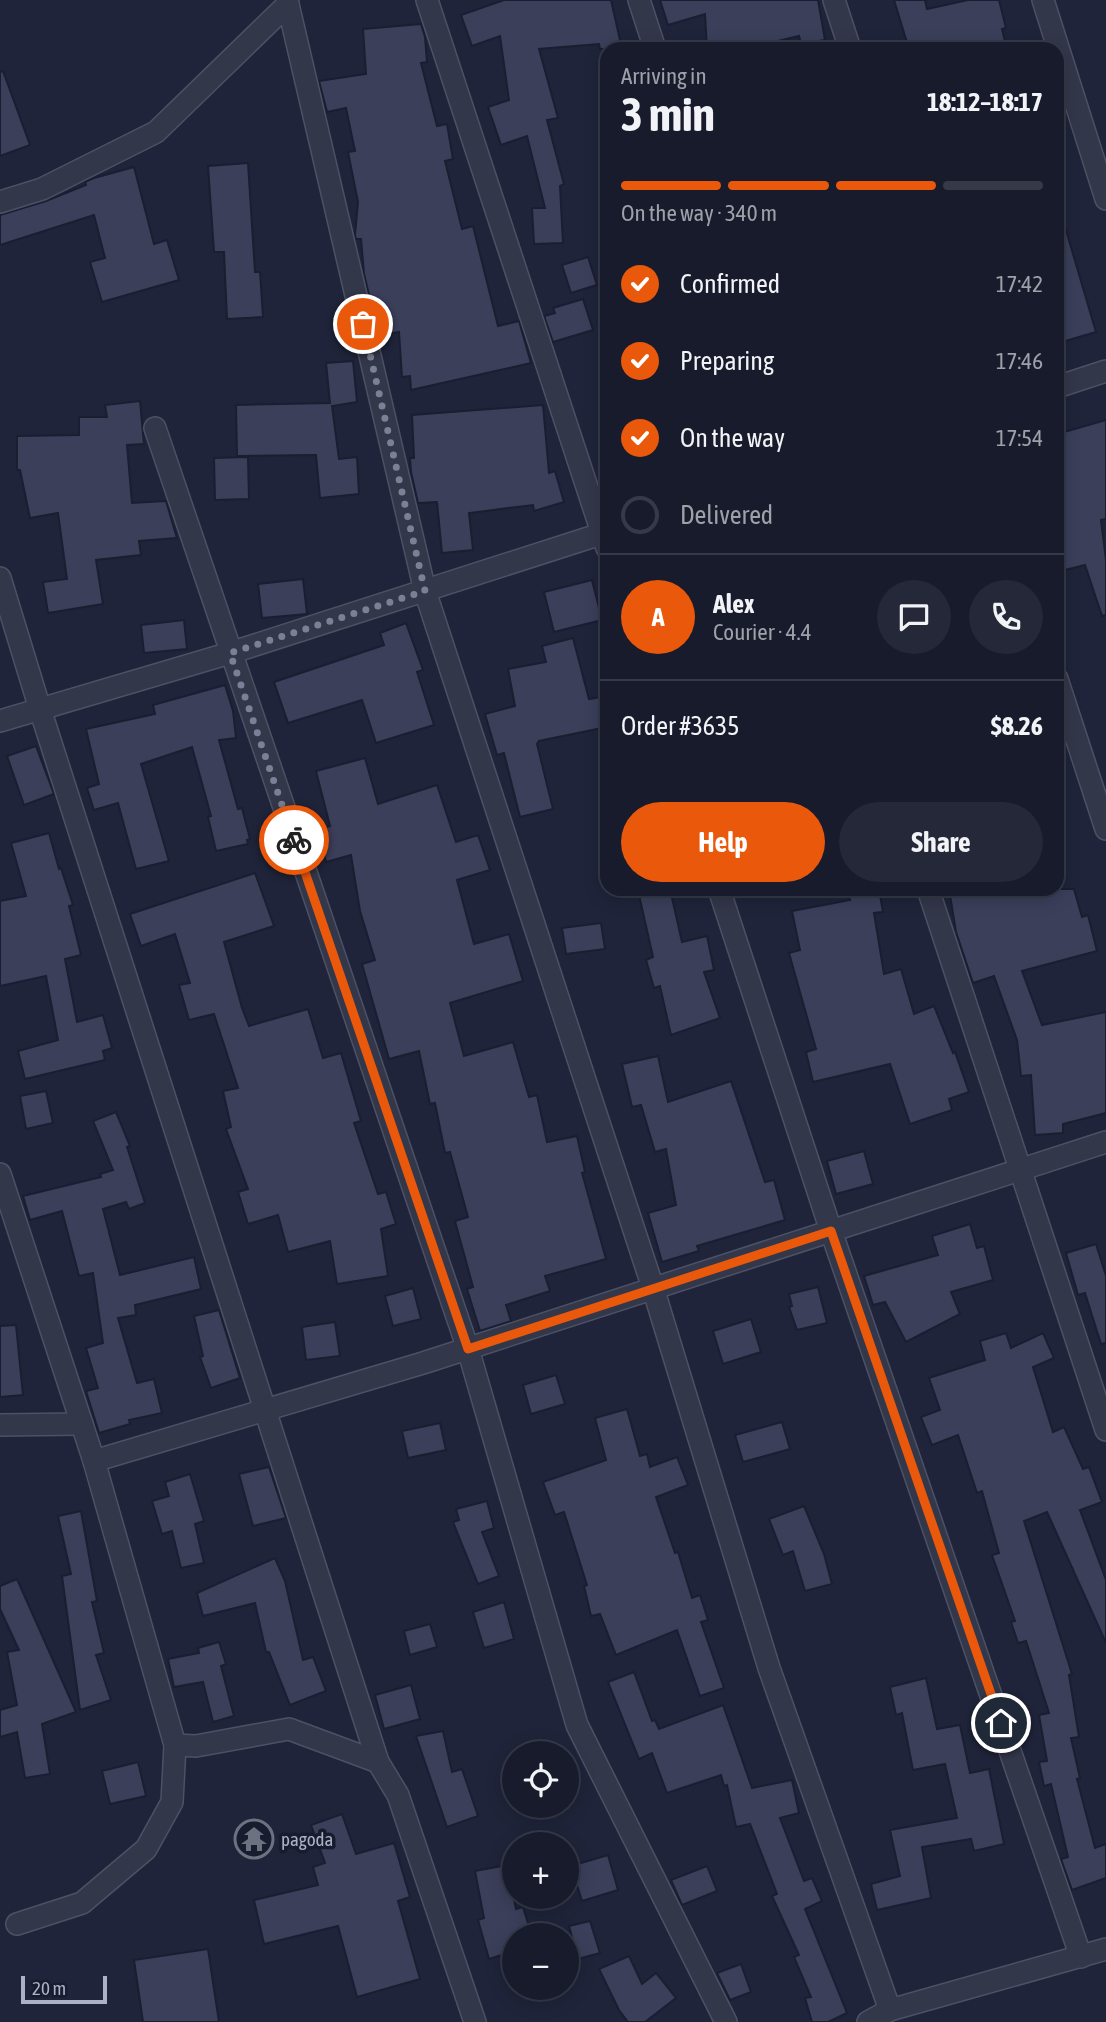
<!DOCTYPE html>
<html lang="en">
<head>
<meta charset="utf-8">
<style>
	:root { --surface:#171b2c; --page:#242838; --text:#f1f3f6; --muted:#9ea1a9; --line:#363948; --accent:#ea580c }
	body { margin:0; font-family:"Asap Condensed",sans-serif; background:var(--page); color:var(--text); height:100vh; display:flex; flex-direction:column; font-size:26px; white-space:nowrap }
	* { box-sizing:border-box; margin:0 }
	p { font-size:23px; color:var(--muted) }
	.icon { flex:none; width:38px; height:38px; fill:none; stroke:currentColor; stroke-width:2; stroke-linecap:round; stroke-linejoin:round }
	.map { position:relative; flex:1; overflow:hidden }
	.sheet { position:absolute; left:600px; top:42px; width:464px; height:854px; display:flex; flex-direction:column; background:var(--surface); border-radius:21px; box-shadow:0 4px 18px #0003,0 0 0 2px var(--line) }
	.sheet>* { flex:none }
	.controls { position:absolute; left:502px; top:1741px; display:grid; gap:14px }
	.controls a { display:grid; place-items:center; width:77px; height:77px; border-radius:50%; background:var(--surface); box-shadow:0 4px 18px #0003,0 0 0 2px var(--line); font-size:35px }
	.scale { position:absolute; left:21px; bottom:18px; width:86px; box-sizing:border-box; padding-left:7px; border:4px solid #adb1c7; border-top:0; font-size:19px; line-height:24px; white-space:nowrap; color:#adb1c7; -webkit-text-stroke:5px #181c2f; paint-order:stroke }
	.pin { position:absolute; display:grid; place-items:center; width:60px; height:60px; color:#fff; margin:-30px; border:4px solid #fff; border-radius:50%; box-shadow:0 2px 7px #0007 }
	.courier { position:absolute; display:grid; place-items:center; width:70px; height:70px; margin:-35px; border:5px solid #ea580c; border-radius:50%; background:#fff; color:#222; box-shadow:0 2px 9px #0007 }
	.overview em { font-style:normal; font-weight:700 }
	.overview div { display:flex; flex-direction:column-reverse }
	.overview { display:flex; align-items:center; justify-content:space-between; height:119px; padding:0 21px }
	h1 { font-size:46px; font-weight:700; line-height:52px }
	.bar { display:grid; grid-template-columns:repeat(4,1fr); gap:10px 7px; align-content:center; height:84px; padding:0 21px }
	.bar i { height:9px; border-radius:5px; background:var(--line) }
	.bar .current { background:var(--accent) }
	.bar p { grid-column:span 4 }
	.line { display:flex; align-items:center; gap:18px; padding:0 21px; border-top:2px solid var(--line) }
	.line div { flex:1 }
	.round { display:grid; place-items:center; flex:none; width:74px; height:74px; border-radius:37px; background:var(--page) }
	ol { padding:0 21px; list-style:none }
	li { display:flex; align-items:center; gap:21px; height:77px }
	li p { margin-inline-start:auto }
	li .icon { padding:7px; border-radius:50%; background:var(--accent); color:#fff; stroke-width:4 }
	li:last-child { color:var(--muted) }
	li i { width:38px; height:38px; border:4px solid var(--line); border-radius:50% }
	.cta { display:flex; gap:14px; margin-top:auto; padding:14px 21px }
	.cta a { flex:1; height:80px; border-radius:42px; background:var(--accent); color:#fff; font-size:28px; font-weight:700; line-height:80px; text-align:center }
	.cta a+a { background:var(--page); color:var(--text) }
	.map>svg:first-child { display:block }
	.building { fill:#3b3f5a; stroke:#1a1e31; stroke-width:2 }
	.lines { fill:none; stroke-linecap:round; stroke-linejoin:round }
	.street-casing { stroke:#4d5165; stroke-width:24 }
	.street { stroke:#33374a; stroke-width:21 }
	.done { stroke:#7b8096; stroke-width:7; stroke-dasharray:0 12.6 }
	.route { stroke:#ea580c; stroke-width:9 }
	.labels { text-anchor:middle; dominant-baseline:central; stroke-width:7; stroke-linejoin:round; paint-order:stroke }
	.poi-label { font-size:19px; fill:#adb1c7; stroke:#181c2f; text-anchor:start }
</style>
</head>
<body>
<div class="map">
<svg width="1106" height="2022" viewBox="0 0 1106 2022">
	<rect width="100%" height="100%" fill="#1f243a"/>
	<g class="building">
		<polygon points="504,0 611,0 622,49 600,49 599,44 539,49 558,118 547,120 564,184 560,186 563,243 534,244 532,208 545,208 527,136 501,145 488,107 509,100 500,36 472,46 461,15"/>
		<polygon points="660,0 818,0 825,40 801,44 799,36 744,49 707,49 705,14 668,25"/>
		<polygon points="894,0 925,0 927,9 968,0 999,0 1006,28 1002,29 1007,49 909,49"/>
		<polygon points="421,24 425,37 427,62 421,63 437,126 447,124 453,159 445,161 462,229 473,226 498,326 519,321 531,363 411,390 410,376 402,377 399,332 379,336 364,274 361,239 356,239 355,235 358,202 348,152 355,151 346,108 327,112 319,81 366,74 363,29"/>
		<polygon points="3,71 30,145 0,156 0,72"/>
		<polygon points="248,163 255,272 260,272 263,317 227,319 224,252 214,252 208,166"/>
		<polygon points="134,167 154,244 167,240 179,280 102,302 90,262 105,258 94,215 0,245 0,215 46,201 86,185 85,182 94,178"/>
		<polygon points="1063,220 1096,332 1062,342 1057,326 1057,221"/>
		<polygon points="588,257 597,285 571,293 562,265"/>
		<polygon points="583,299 593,330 553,342 544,316 555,313 553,308"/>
		<polygon points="353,361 357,402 332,406 339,459 357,457 359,494 320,498 316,455 237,456 236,405 330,403 326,363"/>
		<polygon points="140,401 144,444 127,445 132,503 166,501 177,538 139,541 141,555 96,560 103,604 48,613 43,582 67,579 58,513 30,518 20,470 17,470 17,436 79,435 79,417 107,417 105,405"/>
		<polygon points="543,405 549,473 555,471 564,502 534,511 533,505 469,513 473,550 442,553 437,502 418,503 411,472 410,458 414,458 412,415"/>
		<polygon points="1106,420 1106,519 1101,520 1106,560 1106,615 1102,616 1085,565 1057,572 1057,434"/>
		<polygon points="248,457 249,499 215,500 214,458"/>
		<polygon points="303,579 307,614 262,618 258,584"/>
		<polygon points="592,580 602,620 554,632 544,592"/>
		<polygon points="184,620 187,649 144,653 141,625"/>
		<polygon points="406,623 423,670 417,672 434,725 376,743 362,700 288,723 274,682 384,645 380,633"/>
		<polygon points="573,638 589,699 607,696 607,727 539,741 537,744 553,809 520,817 504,753 497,755 485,714 515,706 508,669 546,662 542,646"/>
		<polygon points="225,685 233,711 236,738 219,740 238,809 242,808 250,839 247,840 248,844 216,851 208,817 211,816 192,747 141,764 169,861 136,869 118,803 94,810 87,788 99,784 86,729 155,714 153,705"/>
		<polygon points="36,746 54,794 24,805 7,756"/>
		<polygon points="365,758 378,804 437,785 456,842 478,835 490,870 457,880 474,944 509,934 523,981 450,1003 464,1056 513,1042 529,1097 537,1095 547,1142 577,1136 585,1172 582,1173 606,1259 545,1276 550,1291 506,1305 511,1321 480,1331 467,1289 473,1287 455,1221 468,1217 450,1152 445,1153 435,1103 430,1104 419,1051 389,1059 362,964 375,960 360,911 351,855 326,862 317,830 330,826 316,771"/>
		<polygon points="49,833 59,869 61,868 73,905 69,906 81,955 65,959 77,1022 103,1015 112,1048 103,1051 105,1060 25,1079 18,1051 58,1040 46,976 0,986 0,901 26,896 11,843"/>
		<polygon points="255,873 274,926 224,942 242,1008 249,1026 308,1009 323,1058 341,1053 361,1121 354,1123 378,1194 386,1192 396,1224 381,1229 388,1276 337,1284 330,1241 288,1252 278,1215 248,1224 238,1192 248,1189 226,1129 231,1127 223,1091 238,1088 214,1014 189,1020 179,985 190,983 175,934 141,946 130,914"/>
		<polygon points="670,889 682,942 707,936 714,970 704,972 720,1018 671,1035 660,986 654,988 646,960 653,957 639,895"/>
		<polygon points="848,889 879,889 883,912 874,913 884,974 901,969 914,1014 934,1006 953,1053 955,1052 969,1092 949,1099 952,1110 910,1124 890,1064 813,1082 806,1052 816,1049 789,953 800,950 792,911 850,900"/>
		<polygon points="949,889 1074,889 1082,917 1088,915 1097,951 1022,971 1042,1025 1106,1012 1106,1113 1063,1124 1063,1133 1035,1135 1031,1075 1021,1076 1017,1040 994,976 973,983 956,932"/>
		<polygon points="601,923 605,949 566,954 562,928"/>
		<polygon points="658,1056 668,1102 731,1081 765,1182 774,1180 785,1220 697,1246 699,1251 662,1262 648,1213 676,1205 666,1149 655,1152 641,1105 632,1107 622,1064"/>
		<polygon points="46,1091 53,1123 26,1129 20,1096"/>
		<polygon points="116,1112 130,1146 127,1147 145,1203 129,1209 126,1202 103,1209 120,1275 194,1257 201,1289 135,1305 136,1315 118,1318 137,1383 154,1379 162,1413 129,1420 130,1424 99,1433 86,1391 98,1388 86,1348 103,1343 93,1273 79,1276 62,1211 30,1220 23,1196 101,1177 100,1174 113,1170 93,1121"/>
		<polygon points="864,1151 873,1184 836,1194 827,1161"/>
		<polygon points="970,1224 977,1248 984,1246 993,1280 951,1292 960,1314 906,1342 885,1302 873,1305 864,1276 938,1255 932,1236"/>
		<polygon points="1096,1244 1106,1276 1106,1343 1101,1344 1085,1293 1078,1295 1066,1253"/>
		<polygon points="818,1287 827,1323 797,1330 789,1307 792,1306 789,1294"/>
		<polygon points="413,1288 421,1319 393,1326 385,1296"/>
		<polygon points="219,1310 240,1378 211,1388 200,1357 203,1356 194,1316"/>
		<polygon points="751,1319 761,1352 723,1364 713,1331"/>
		<polygon points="335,1322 340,1356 306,1360 302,1327"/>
		<polygon points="16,1325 23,1395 0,1397 0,1326"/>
		<polygon points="1006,1333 1011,1348 1043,1333 1054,1358 1033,1367 1053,1432 1064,1427 1083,1469 1089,1467 1102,1502 1080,1510 1106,1580 1106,1643 1047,1512 1024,1521 1072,1674 1069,1675 1079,1737 1071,1738 1080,1778 1077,1779 1095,1848 1106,1844 1106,1878 1072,1890 1061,1859 1068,1857 1051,1784 1044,1786 1039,1762 1047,1761 1039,1715 1049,1713 1026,1641 1018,1643 1011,1622 1015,1621 992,1555 999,1553 982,1491 977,1493 958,1435 932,1445 921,1417 940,1410 929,1378 985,1360 980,1341"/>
		<polygon points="556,1375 565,1404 531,1414 523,1385"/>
		<polygon points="627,1409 640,1456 647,1454 650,1467 677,1457 688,1485 656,1497 675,1553 678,1552 692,1598 700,1595 708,1620 701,1622 724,1688 700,1696 677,1630 616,1655 600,1614 591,1616 584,1586 587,1585 564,1512 555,1515 543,1482 606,1460 595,1418"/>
		<polygon points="782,1422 790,1449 743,1462 735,1435"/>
		<polygon points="440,1423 446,1450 408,1458 402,1431"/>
		<polygon points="269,1467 286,1518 253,1526 239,1474"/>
		<polygon points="190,1474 204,1521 195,1524 204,1563 181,1568 172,1531 162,1534 152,1501 169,1496 165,1482"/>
		<polygon points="487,1501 494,1528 482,1532 499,1576 478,1584 453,1522 459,1520 456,1509"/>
		<polygon points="804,1506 824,1554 832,1584 805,1591 793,1551 783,1555 769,1519"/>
		<polygon points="81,1511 97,1601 92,1602 104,1653 96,1655 111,1700 80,1710 62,1576 71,1574 58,1516"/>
		<polygon points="275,1558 285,1581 303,1660 313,1657 326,1691 290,1705 269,1652 266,1652 255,1603 203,1616 197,1593"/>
		<polygon points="17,1579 76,1712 42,1724 50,1774 25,1778 17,1732 0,1737 0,1710 17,1705 7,1652 19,1650 0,1609 0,1586"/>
		<polygon points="504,1602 514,1639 484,1648 473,1612"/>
		<polygon points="430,1624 437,1647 410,1655 404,1631"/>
		<polygon points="219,1642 226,1664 221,1666 234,1716 213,1722 203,1682 174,1687 168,1659 199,1653 198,1648"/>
		<polygon points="634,1672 652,1721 655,1720 659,1729 723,1705 752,1788 792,1780 799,1813 780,1818 804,1881 812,1878 822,1901 805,1909 847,2013 828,2022 812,2022 805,1998 811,1997 794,1957 799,1955 772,1896 777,1894 750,1824 736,1827 727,1785 724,1786 721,1775 667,1793 652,1753 639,1759 608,1682"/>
		<polygon points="926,1678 937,1729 960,1725 970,1773 989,1769 1004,1844 974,1851 971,1839 922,1847 931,1898 877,1910 871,1884 900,1876 890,1830 957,1818 945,1764 913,1770 902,1713 896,1715 890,1687"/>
		<polygon points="411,1685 420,1719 384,1729 375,1695"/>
		<polygon points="443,1731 452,1772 462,1769 478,1816 447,1827 416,1736"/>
		<polygon points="138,1762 146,1796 110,1804 102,1771"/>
		<polygon points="342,1814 356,1854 394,1843 410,1897 398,1901 420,1979 357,1997 338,1926 264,1944 254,1900 318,1885 313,1867 325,1863 311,1825"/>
		<polygon points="608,1855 618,1890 582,1901 571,1866"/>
		<polygon points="507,1865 516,1909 523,1907 532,1936 514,1936 514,1951 489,1959 478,1920 484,1918 475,1871"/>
		<polygon points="707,1866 717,1891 682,1905 671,1880"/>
		<polygon points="590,1921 600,1953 578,1959 569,1926"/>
		<polygon points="208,1949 219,2022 143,2022 134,1960"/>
		<polygon points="629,1956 642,1984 656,1973 676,1998 645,2022 628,2022 619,2010 599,1969"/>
		<polygon points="741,1964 751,1992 730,2000 717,1973"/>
	</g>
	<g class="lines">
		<defs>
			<g id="street">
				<polyline points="287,0 425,591 653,1288 769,1668 890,2010"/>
				<polyline points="427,0 607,548"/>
				<polyline points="639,0 655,49"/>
				<polyline points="834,0 850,49"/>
				<polyline points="1043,0 1106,199"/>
				<polyline points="0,202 42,189 156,132 288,4"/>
				<polyline points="1057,387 1106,371"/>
				<polyline points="155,428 468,1349 577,1725 726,2022"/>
				<polyline points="0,578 40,709 378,1762"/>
				<polyline points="1057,679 1106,829"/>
				<polyline points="0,721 230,653 607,532"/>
				<polyline points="719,889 831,1231 1081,1957"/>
				<polyline points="928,889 1106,1430"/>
				<polyline points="0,1174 94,1461 175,1745 196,1746 289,1729 378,1762 398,1795 475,2022"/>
				<polyline points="0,1425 82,1424"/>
				<polyline points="94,1461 423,1363 1106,1142"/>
				<polyline points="17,1924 82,1903 146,1849 172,1802 175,1745"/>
				<polyline points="868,2022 890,2010 1106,1949"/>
			</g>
		</defs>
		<use href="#street" class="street-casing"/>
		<use href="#street" class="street"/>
	</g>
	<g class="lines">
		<polyline class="done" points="294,840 230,653 425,591 363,324"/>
		<polyline class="route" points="294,840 468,1349 831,1231 1001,1723"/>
	</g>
	<defs>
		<symbol id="temple-ring" viewBox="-11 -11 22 22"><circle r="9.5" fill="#181c2f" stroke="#6b7280" stroke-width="1.5"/><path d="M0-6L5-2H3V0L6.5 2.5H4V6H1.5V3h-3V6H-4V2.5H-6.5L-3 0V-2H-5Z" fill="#6b7280"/></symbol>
	</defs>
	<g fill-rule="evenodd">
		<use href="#temple-ring" x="232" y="1817" width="44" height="44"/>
	</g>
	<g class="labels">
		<g class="poi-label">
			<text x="281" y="1839">pagoda</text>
		</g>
	</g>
</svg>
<div class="controls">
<a><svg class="icon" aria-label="locate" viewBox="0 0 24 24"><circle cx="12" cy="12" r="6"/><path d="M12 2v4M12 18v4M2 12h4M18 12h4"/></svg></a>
<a>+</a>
<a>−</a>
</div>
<div class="scale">20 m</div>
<div class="pin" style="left:363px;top:324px;background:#ea580c"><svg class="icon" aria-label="bag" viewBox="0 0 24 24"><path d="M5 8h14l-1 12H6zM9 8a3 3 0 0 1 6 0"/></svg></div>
<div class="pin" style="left:1001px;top:1723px;background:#1f2937"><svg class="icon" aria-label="home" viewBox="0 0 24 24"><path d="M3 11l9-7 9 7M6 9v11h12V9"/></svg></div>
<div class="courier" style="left:294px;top:840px"><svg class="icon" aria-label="bike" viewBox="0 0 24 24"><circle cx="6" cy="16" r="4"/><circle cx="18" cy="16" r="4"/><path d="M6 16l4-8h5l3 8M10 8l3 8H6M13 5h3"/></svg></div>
<section class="sheet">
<div class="overview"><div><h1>3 min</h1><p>Arriving in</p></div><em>18:12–18:17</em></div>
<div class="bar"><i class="current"></i><i class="current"></i><i class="current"></i><i></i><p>On the way · 340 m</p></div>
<ol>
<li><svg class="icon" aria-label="check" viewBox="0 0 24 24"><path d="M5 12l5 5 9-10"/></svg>Confirmed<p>17:42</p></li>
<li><svg class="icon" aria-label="check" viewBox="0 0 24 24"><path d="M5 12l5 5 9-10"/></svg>Preparing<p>17:46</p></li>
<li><svg class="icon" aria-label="check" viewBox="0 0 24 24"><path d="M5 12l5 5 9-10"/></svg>On the way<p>17:54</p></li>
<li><i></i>Delivered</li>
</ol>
<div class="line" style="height:126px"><b class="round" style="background:var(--accent);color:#fff">A</b><div><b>Alex</b><p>Courier · 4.4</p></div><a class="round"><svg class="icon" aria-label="chat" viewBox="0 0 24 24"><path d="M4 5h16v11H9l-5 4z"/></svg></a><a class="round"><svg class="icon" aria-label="phone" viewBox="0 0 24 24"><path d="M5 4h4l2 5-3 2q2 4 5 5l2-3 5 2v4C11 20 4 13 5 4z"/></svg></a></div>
<div class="line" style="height:91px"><div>Order #3635</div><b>$8.26</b></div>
<div class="cta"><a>Help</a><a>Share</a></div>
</section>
</div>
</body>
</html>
